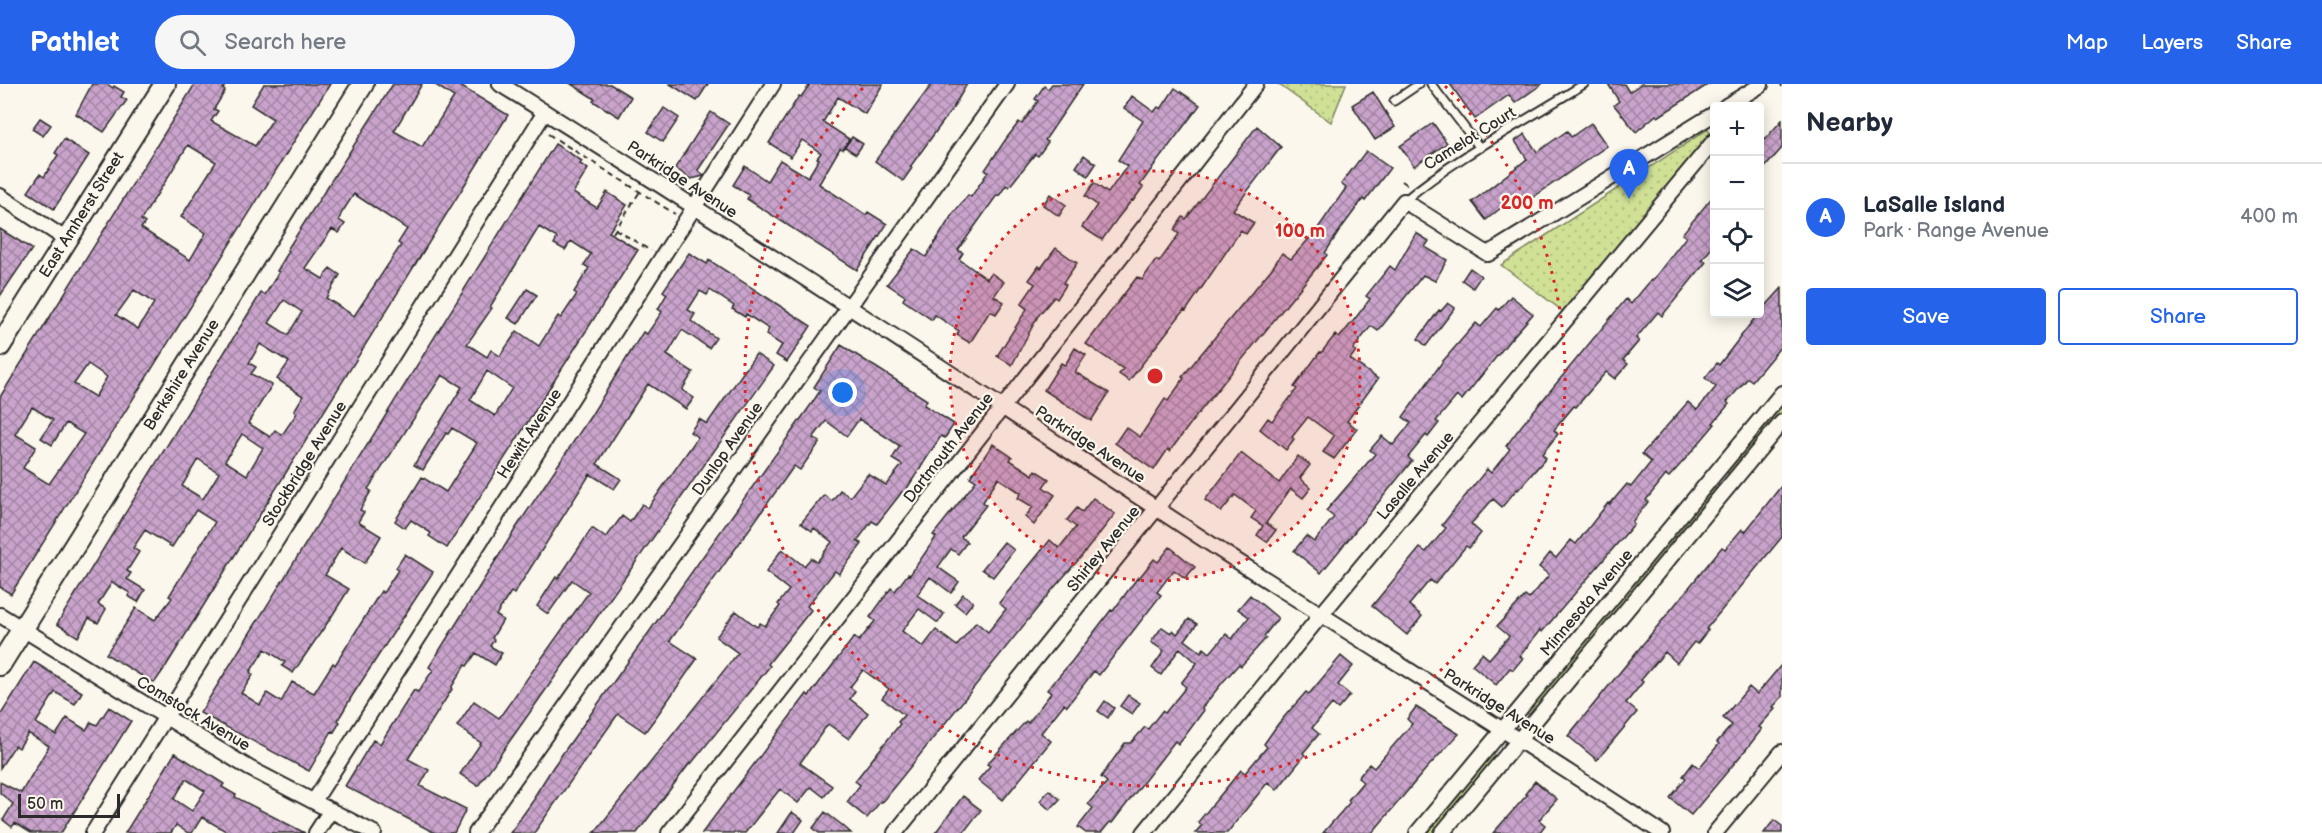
<!DOCTYPE html>
<meta charset="utf-8">
<style>
body{margin:0;font-family:"Balsamiq Sans",sans-serif;background:#f6f6f7;color:#1f2937}
.controls{position:absolute;right:18px;top:18px;display:grid;overflow:hidden;border-radius:6px;box-shadow:0 3px 15px #0003}
.controls button{width:54px;height:54px;display:grid;place-items:center;padding:0;border:0;border-bottom:2px solid #e0e1e3;background:#fff;color:#1f2937;font:30px sans-serif}
.scale{position:absolute;left:18px;bottom:15px;width:102px;box-sizing:border-box;padding-left:6px;border:3px solid #2b2b2b;border-top:0;font-size:16px;line-height:21px;white-space:nowrap;color:#2b2b2b;-webkit-text-stroke:4px #fbf7ec;paint-order:stroke}
.you{position:absolute;left:843px;top:309px;width:21px;height:21px;margin:-15px;border:4px solid #fff;border-radius:50%;background:#1a73e8;box-shadow:0 0 0 9px #1a73e833}
.badge{display:grid;place-items:center;width:39px;height:39px;border-radius:50%;background:#2563eb;color:#fff;font-size:20px;font-weight:700}
.pin{position:absolute;translate:-50% -50px;filter:drop-shadow(0 2px 3px #0008)}
.pin::after{content:'';position:absolute;top:32px;width:21px;height:18px;background:inherit;clip-path:polygon(0 0,100% 0,50% 100%)}
.list{margin:0;padding:0;list-style:none}
h2{display:flex;justify-content:space-between;align-items:center;height:78px;margin:0;padding:0 24px;font-size:26px}
h2 small{font-size:20px;font-weight:400;color:#747a83}
.list li{display:grid;grid-template-columns:39px 1fr auto;gap:18px;align-items:center;box-sizing:border-box;height:108px;padding:0 24px;border-top:2px solid #e0e1e3}
.list b{display:block;font-size:22px;white-space:nowrap}
.list p{margin:0;font-size:20px;white-space:nowrap;color:#747a83}
.list em{font-size:20px;font-style:normal;color:#747a83}
.actions{display:flex;gap:12px;padding:18px 24px}
.actions a{flex:1;padding:14px 0;border:2px solid #2563eb;border-radius:6px;text-align:center;font-size:21px;color:#2563eb}
.actions .main{background:#2563eb;color:#fff}
.icon{flex:none;width:33px;height:33px;fill:none;stroke:currentColor;stroke-width:2;stroke-linecap:round;stroke-linejoin:round}
.map{position:relative;flex:none;width:1782px;height:749px;overflow:hidden}
header{display:flex;align-items:center;gap:36px;box-sizing:border-box;height:84px;padding:0 30px;background:#2563eb;color:#fff}
header strong{font-size:28px}
nav{display:flex;gap:33px;margin-inline-start:auto;font-size:21px}
.search{width:420px;height:54px;background:#f6f6f7;display:flex;align-items:center;gap:15px;box-sizing:border-box;padding:0 21px;border-radius:33px;color:#747a83;font-size:22px}
main{display:flex}
aside{flex:1;background:#fff}
.map>svg:first-child{display:block}
</style>
<header>
<strong>Pathlet</strong>
<div class="search"><svg class="icon" aria-label="search" viewBox="0 0 24 24"><circle cx="10" cy="10" r="6"/><path d="M15 15l6 6"/></svg>Search here</div>
<nav><a>Map</a><a>Layers</a><a>Share</a></nav>
</header>
<main>
<div class="map">
<svg width="1782" height="749" viewBox="0 0 1782 749">
<defs>
<pattern id="park-dots" width="8" height="8" patternUnits="userSpaceOnUse" patternTransform="scale(1.5)"><rect width="8" height="8" fill="#d0e195"/><path d="M2 2h.1M6 6h.1" fill="none" stroke="#b3c181" stroke-width="1.8" stroke-linecap="round"/></pattern>
<pattern id="building-cross-hatch" width="8" height="8" patternUnits="userSpaceOnUse" patternTransform="scale(1.5)"><rect width="8" height="8" fill="#c9a3cb"/><path d="M0 0l8 8M0 8l8-8" fill="none" stroke="#a385a5"/></pattern>
</defs>
<rect width="100%" height="100%" fill="#fbf7ec"/>
<filter id="ink" filterUnits="userSpaceOnUse"><feTurbulence type="fractalNoise" baseFrequency=".0167" numOctaves="2"/><feDisplacementMap in="SourceGraphic" scale="12" xChannelSelector="R" yChannelSelector="G"/><feConvolveMatrix kernelMatrix="1 2 1 2 8 2 1 2 1" color-interpolation-filters="sRGB"/></filter>
<g filter="url(#ink)">
<path fill="#d0e195" stroke="#7e8660" stroke-width="1.5" d="M1782,318V328L1731,389H1727L1726,387Z
M1713,403H1715L1716,408L1530,630H1526V629Z
M1490,670H1494L1495,674L1432,749H1425Z"/>
<path fill="url(#park-dots)" stroke="#7e8660" stroke-width="1.5" d="M1278,0H1346L1331,38Z
M1708,45L1710,49L1564,228L1501,181Z"/>
<path fill="url(#building-cross-hatch)" stroke="#2b2b2b" stroke-width="1.5" fill-rule="evenodd" d="M92,0H107L113,4L114,2L124,8L121,13L127,16L104,48L76,30Z
M195,0H226L223,5L225,7L214,25L218,27L211,37L255,62L273,35L251,21L264,0H330L11,510L0,503V313ZM188,61L216,78L181,133L206,149L190,176L141,144L145,139L141,136ZM134,206L154,219L138,245L116,231ZM88,280L107,293L95,313L74,300ZM32,323L53,336L41,354L52,361L66,339L84,350L49,400L23,384L36,363L15,350Z
M393,0H422L394,47L422,63L454,13L434,0H457L508,31L166,582L155,598L150,597L106,570L136,524L155,536L172,514L169,512L215,438L196,426L172,463L145,446L133,464L139,468L127,487L131,489L127,495L145,506L138,518L128,512L130,509L112,498L98,520L106,525L98,539L89,534L78,553L57,540L261,209L265,211L279,188L277,187L289,167L287,166ZM354,110L407,145L398,159L401,161L354,232L326,214L340,191L330,184L323,195L305,184L332,145L339,149L345,140L339,136L341,130ZM284,216L302,228L288,251L269,239ZM260,260L289,278L277,295L303,312L294,327L297,329L282,351L275,346L270,353L248,339L272,301L251,290L256,283L249,279ZM242,350L263,364L247,391L225,377ZM198,375L219,389L203,415L182,402Z
M571,0H610L631,13L619,33L593,17L595,15Z
M670,0H708L697,17Z
M810,0H883L865,30L838,13L823,38L849,55L843,65L840,64L819,100L866,131L868,128L887,140L857,186L747,115L749,111L733,101L745,82L767,97L780,76L808,93L819,75L817,74L821,69L802,56L791,73L769,59L799,12L801,13Z
M932,0H967L953,24L910,83L912,84L903,97L875,77Z
M1052,0H1083L1045,56L1048,58L1038,72L1035,70L1009,103L1006,101L999,112L997,111L958,166L963,169L959,175L987,195L991,189L1004,198L994,212L1004,218L996,230L990,227L970,259L957,251L959,247L935,231L932,236L903,216L905,212L887,200L914,165L926,173L952,131L968,111L971,113L988,88L985,86L1006,55L1019,38L1022,40L1038,17L1035,15L1044,2L1048,5Z
M1450,0H1542L1515,19L1509,11L1475,35Z
M1608,0H1624L1629,8L1641,0H1709L1658,33L1656,31L1636,48L1614,21L1619,17Z
M1175,4L1200,21L1159,75L1140,101L1143,103L1133,117L1132,116L1117,135L1102,156L1082,143L1097,121L1085,112L1094,99L1108,109L1127,82L1118,76L1143,37L1124,24L1132,12L1154,28L1158,23L1161,25Z
M1373,8L1395,43L1375,56L1352,21Z
M664,24L679,34L663,58L648,48Z
M711,28L729,40L698,86L704,92L691,95L675,84Z
M40,34L51,41L43,52L32,45Z
M1782,36V64L1760,89V61Z
M1433,39L1447,59L1414,82L1400,62Z
M1591,39L1607,62L1532,114L1529,111L1512,125L1507,119L1486,136L1472,118L1527,75L1515,57L1525,50L1537,68L1567,47L1571,53Z
M1257,42L1281,63L1233,126L1254,139L1246,150L1241,146L1186,227L1184,226L1129,297L1119,290L1123,285L1086,260L1137,193L1142,196L1156,176L1159,178L1179,150L1174,146L1183,133L1186,135Z
M852,53L863,60L856,70L845,63Z
M64,55L89,71L54,125L28,108L40,90L44,93L58,71L55,69Z
M555,60L582,77L580,80L588,85L573,109L597,124L607,108L627,121L609,148L638,166L447,464L429,452L431,449L411,436L405,444L395,437L422,393L446,408L477,359L452,344L448,350L446,349L423,386L414,381L462,303L442,291L368,405L371,407L360,426L364,428L358,438L381,452L365,479L341,464L325,491L349,505L330,535L293,589L282,582L285,578L265,565L250,588L253,591L241,609L260,621L267,609L281,618L292,598L314,609L333,579L335,581L381,507L383,509L398,486L396,484L405,470L433,488L352,612L338,636L340,638L334,648L332,647L309,687L200,629ZM539,143L557,154L554,160L565,166L571,157L591,170L584,181L589,184L574,208L577,210L561,234L558,232L539,262L517,247L500,272L491,266L487,273L467,260L492,224L490,223ZM487,287L512,304L495,332L470,316Z
M1366,67L1390,84L1365,117L1363,115L1340,146L1325,169L1327,171L1197,331L1170,367L1168,365L1154,386L1115,359L1126,343L1140,353L1165,315L1168,317L1184,294L1182,293L1273,183L1282,169L1291,175L1316,147L1346,104L1341,100Z
M1084,71L1096,80L1088,92L1076,83Z
M1050,110L1066,121L1059,132L1043,121Z
M1714,111V161L1702,176L1706,178L1662,232L1658,228L1636,254L1639,257L1623,276L1628,280L1615,295L1606,288L1576,323L1574,322L1554,346L1558,350L1542,370L1546,374L1518,406L1517,405L1502,423L1493,415L1471,440L1481,449L1469,464L1466,462L1435,500L1430,496L1409,521L1422,532L1407,551L1372,522L1420,464L1426,468L1446,444L1442,441L1458,421L1487,385L1491,389L1510,365L1506,362L1522,341L1626,215L1631,220L1651,196L1652,197L1686,153L1682,150Z
M0,145L32,165L0,212Z
M1416,149L1429,157L1425,163L1447,176L1435,197L1423,191L1378,247L1371,242L1353,265L1356,267L1350,275L1378,295L1347,337L1357,345L1334,375L1323,368L1334,352L1308,333L1292,353L1294,355L1286,366L1260,345L1268,334L1272,337L1297,305L1294,303L1320,268L1321,269L1335,251L1339,254L1354,236L1370,215L1366,212L1390,182L1395,186Z
M1056,164L1077,179L1063,199L1066,201L1057,215L1054,213L1038,232L1012,281L997,272L1027,225L1021,220L1035,200L1029,196L1039,182L1041,184Z
M689,169L707,180L709,176L811,242L787,278L776,271L782,261L766,251L769,245L746,230L745,233L732,225L734,222L710,206L707,211L700,207L688,226L695,230L691,237L716,254L709,264L682,246L667,271L693,288L682,306L694,314L686,325L648,300L597,380L621,395L614,405L590,390L514,510L511,508L496,531L503,536L492,554L494,556L490,562L502,569L495,581L476,569L467,582L465,581L451,604L452,605L408,675L429,686L420,702L466,725L454,749H435L345,702L373,656L380,660L414,606L418,608L433,586L429,583L516,444L590,333L643,248L647,250L662,228L658,225L667,210L663,207Z
M1470,184L1481,192L1473,204L1462,196Z
M1782,204V261L1752,297L1748,294L1727,318L1729,320L1713,339L1715,340L1688,372L1669,393L1666,391L1646,416L1648,418L1632,438L1634,440L1542,548L1540,546L1520,572L1523,574L1513,586L1510,584L1496,601L1472,581L1482,569L1489,575L1509,552L1497,542L1525,512L1529,515L1549,491L1539,483L1550,469L1556,474L1571,456L1576,460L1608,419L1610,420L1627,400L1631,403L1651,378L1642,370L1688,318L1697,326L1716,303L1705,294L1717,279L1719,281L1754,235Z
M527,205L537,211L518,240L508,234Z
M1511,212L1533,230L1509,257L1462,316L1457,312L1436,337L1439,339L1428,353L1426,351L1408,373L1412,377L1321,489L1294,467L1306,452L1314,458L1334,433L1326,427L1375,370L1370,366L1382,352L1393,361L1411,339L1403,333L1443,277L1476,239L1481,243L1497,224L1499,226Z
M1448,219L1455,224L1426,262L1418,255L1439,226L1441,227Z
M841,261L927,316L924,321L954,340L945,354L941,352L904,409L902,408L877,440L872,437L857,457L862,460L839,490L835,487L807,522L811,526L768,580L770,582L691,680L690,679L637,749H594L738,569L716,553L736,527L757,543L760,539L765,542L780,522L778,520L789,506L766,488L782,465L804,482L811,474L817,478L832,458L814,444L812,447L801,439L824,411L832,417L840,406L850,413L868,390L886,401L902,381L892,375L900,362L859,335L847,352L826,337L813,354L820,358L812,369L800,386L794,382L670,557L697,575L656,633L645,648L618,630L534,749H510L535,714L534,713L553,683L810,322L820,307L814,303Z
M1075,264L1086,271L1075,288L1109,309L1091,337L1044,306L1061,279L1065,281Z
M756,270L774,282L478,702L460,690L481,659L457,642L474,617L499,634L589,508L572,496L548,530L537,522L556,493L558,495L592,444L606,454L622,432L630,438L642,420L648,424L698,353L690,348L699,335L707,340Z
M993,360L1012,373L1010,376L1033,391L1035,386L1049,395L1043,403L1055,411L1034,441L1025,433L1033,423L1018,414L1021,409L998,394L983,418L986,421L961,453L967,458L958,470L951,465L938,483L959,498L951,509L930,493L917,511L944,530L938,539L919,525L902,547L923,563L936,546L957,562L976,538L988,548L1006,525L999,519L1050,456L1059,464L1076,443L1067,436L1077,424L1082,428L1093,414L1115,430L1081,473L1052,506L882,718L881,717L867,734L847,718L860,701L855,697L900,640L898,638L904,631L882,614L889,605L863,586L850,603L855,607L850,615L868,629L849,655L828,640L800,679L832,702L824,713L811,703L798,719L780,705L745,749H702L807,610L809,612L854,553L859,557L875,537L870,533L891,504L895,507L908,490L910,491L936,453L933,451L976,397L970,393Z
M1241,369L1279,399L1298,372L1310,381L1300,394L1311,404L1303,414L1291,405L1289,407L1266,439L1276,446L1267,458L1257,451L1263,442L1251,434L1256,427L1235,411L1221,428L1205,416Z
M1782,401V453L1706,545L1708,546L1697,560L1694,558L1677,579L1665,568L1641,596L1643,598L1626,619L1637,628L1597,676L1568,652L1722,463L1725,465L1742,445L1745,448Z
M1004,458L1014,466L993,493L982,485Z
M1170,463L1195,483L1185,494L1174,486L1157,508L1161,511L1099,591L1094,587L1067,622L1064,620L1041,649L1051,657L1003,716L978,696L990,682L987,680L1026,637L1028,639L1051,609L1047,606L1072,577L1111,526L1113,527L1138,493L1139,494L1154,475L1158,478Z
M963,510L973,518L965,528L955,520Z
M1250,511L1278,534L1264,552L1266,554L1241,582L1239,580L1222,599L1202,624L1204,626L1188,648L1178,660L1175,657L1112,739L1110,738L1101,749H1086L1078,743L1093,724L1088,720L1107,698L1101,693L1125,659H1131L1145,643L1148,645L1162,627L1165,629L1186,603L1181,599L1197,579L1180,564L1161,591L1152,584L1164,567L1151,558L1162,543L1171,549L1173,546L1177,550L1189,535L1197,540L1185,556L1201,568L1204,564L1210,569L1226,550L1232,555L1249,533L1238,525Z
M1341,572L1353,582L1338,601L1350,611L1338,625L1332,620L1312,644L1319,650L1303,669L1305,671L1288,692L1277,706L1268,698L1227,749H1195L1202,741L1198,738L1232,697L1241,686L1245,689L1267,663L1264,660L1278,640L1306,608L1309,610Z
M34,578L82,608L75,620L55,608L36,639L56,651L67,634L86,646L91,638L97,641L109,623L131,637L61,749H31L15,739L12,743L3,736L13,720L0,709V698L21,709L49,662L28,649L19,664L15,661L0,684V632Z
M1782,580V613L1773,623L1775,625L1759,643L1762,645L1748,663L1691,731L1670,714L1686,694L1683,692L1693,679L1699,684L1719,660L1717,658L1732,641L1723,634L1749,603L1757,610Z
M1128,611L1140,619L1132,630L1120,622Z
M1105,617L1114,624L1108,634L1098,627Z
M1416,623L1459,650L1426,685L1372,749H1323L1350,718L1348,716L1363,698L1358,694L1369,680L1374,684L1412,640L1407,635Z
M175,669L224,700L222,703L236,711L235,713L305,749H229L202,733L192,749H188L176,741L171,749H125ZM186,695L205,707L192,727L174,715Z
M1535,697L1557,715L1539,736L1545,741L1539,749H1493L1527,711L1525,710Z
M1049,706L1060,715L1050,726L1040,717Z
M963,712L981,726L963,749H935Z
M792,728L803,736L794,749H778Z
M825,728L842,741L851,749H819L813,744Z
M1774,736L1782,742V749H1764Z"/>
<g fill="none" stroke-linecap="round" stroke-linejoin="round">
<defs>
<path id="lane" d="M1431,0L1480,64
M1394,17L1419,0
M1404,117C1459,71 1524,38 1584,0"/>
<path id="street" d="M500,0C744,152 983,311 1223,468C1369,562 1517,653 1662,749
M1726,22L1761,1
M0,112L67,156
M0,531L249,684L374,749
M314,717L773,0
M93,749L545,28
M316,749L331,726
M476,749L1007,0
M669,749L1256,0
M895,749L1404,117L1488,170L1714,30
M1144,749L1321,531L1714,57
M1417,749L1782,309
M1442,749L1782,338
M1715,749L1782,668"/>
<path id="secondary" d="M0,262L165,0
M0,581L363,0"/>
</defs>
<use href="#lane" stroke="#2b2b2b" stroke-width="11"/>
<use href="#street" stroke="#2b2b2b" stroke-width="18"/>
<use href="#secondary" stroke="#2b2b2b" stroke-width="24"/>
<path stroke="#2b2b2b" stroke-width="2" stroke-dasharray="6 4.5" stroke-linecap="butt" d="M1781,0L1782,3
M548,50L675,130
M1402,97L1409,102
M615,145L651,167
M613,149L641,106"/>
<use href="#lane" stroke="#fbf7ec" stroke-width="7"/>
<use href="#street" stroke="#fbf7ec" stroke-width="14"/>
<use href="#secondary" stroke="#fbf7ec" stroke-width="20"/>
</g>
</g>
<circle cx="1155" cy="292" r="205" fill="#d62828" fill-opacity=".12"/>
<g fill="none" stroke="#d62828" stroke-width="3" stroke-dasharray="3 6">
<circle cx="1155" cy="292" r="205"/>
<path d="M1445 2A410 410 0 1 1 865 2"/>
</g>
<g text-anchor="middle" dominant-baseline="central" stroke-width="4.5" stroke-linejoin="round" paint-order="stroke">
<g font-size="16" fill="#2b2b2b" stroke="#fbf7ec">
<text transform="translate(1470 55) rotate(-32)">Camelot Court</text>
<text transform="translate(682 96) rotate(33)">Parkridge Avenue</text>
<text transform="translate(82 131) rotate(-58)">East Amherst Street</text>
<text transform="translate(182 291) rotate(-58)">Berkshire Avenue</text>
<text transform="translate(530 350) rotate(-57)">Hewitt Avenue</text>
<text transform="translate(1090 361) rotate(33)">Parkridge Avenue</text>
<text transform="translate(949 364) rotate(-52)">Dartmouth Avenue</text>
<text transform="translate(728 365) rotate(-55)">Dunlop Avenue</text>
<text transform="translate(305 380) rotate(-58)">Stockbridge Avenue</text>
<text transform="translate(1416 392) rotate(-50)">Lasalle Avenue</text>
<text transform="translate(1104 465) rotate(-51)">Shirley Avenue</text>
<text transform="translate(1587 519) rotate(-50)">Minnesota Avenue</text>
<text transform="translate(1499 623) rotate(32)">Parkridge Avenue</text>
<text transform="translate(193 630) rotate(31)">Comstock Avenue</text>
</g>
</g>
<circle cx="1155" cy="292" r="9" fill="#d62828" stroke="#fbf7ec" stroke-width="3"/>
<g font-size="18" text-anchor="middle" font-weight="bold" fill="#d62828" stroke="#fbf7ec" stroke-width="4.5" stroke-linejoin="round" paint-order="stroke">
<text x="1527" y="125">200 m</text>
<text x="1300" y="153">100 m</text>
</g>
</svg>
<div class="controls">
<button>+</button>
<button>−</button>
<button><svg class="icon" aria-label="locate" viewBox="0 0 24 24"><circle cx="12" cy="12" r="6"/><path d="M12 2v4M12 18v4M2 12h4M18 12h4"/></svg></button>
<button><svg class="icon" aria-label="layers" viewBox="0 0 24 24"><path d="M12 4l9 5-9 5-9-5zM3 14l9 5 9-5"/></svg></button>
</div>
<div class="scale">50 m</div>
<div class="you"></div>
<div class="pin badge" style="left:1629px;top:115px">A</div>
</div>
<aside>
<h2>Nearby<small></small></h2>
<ul class="list">
<li><span class="badge">A</span><div><b>LaSalle Island</b><p>Park · Range Avenue</p></div><em>400 m</em></li>
</ul>
<div class="actions"><a class="main">Save</a><a>Share</a></div>
</aside>
</main>
